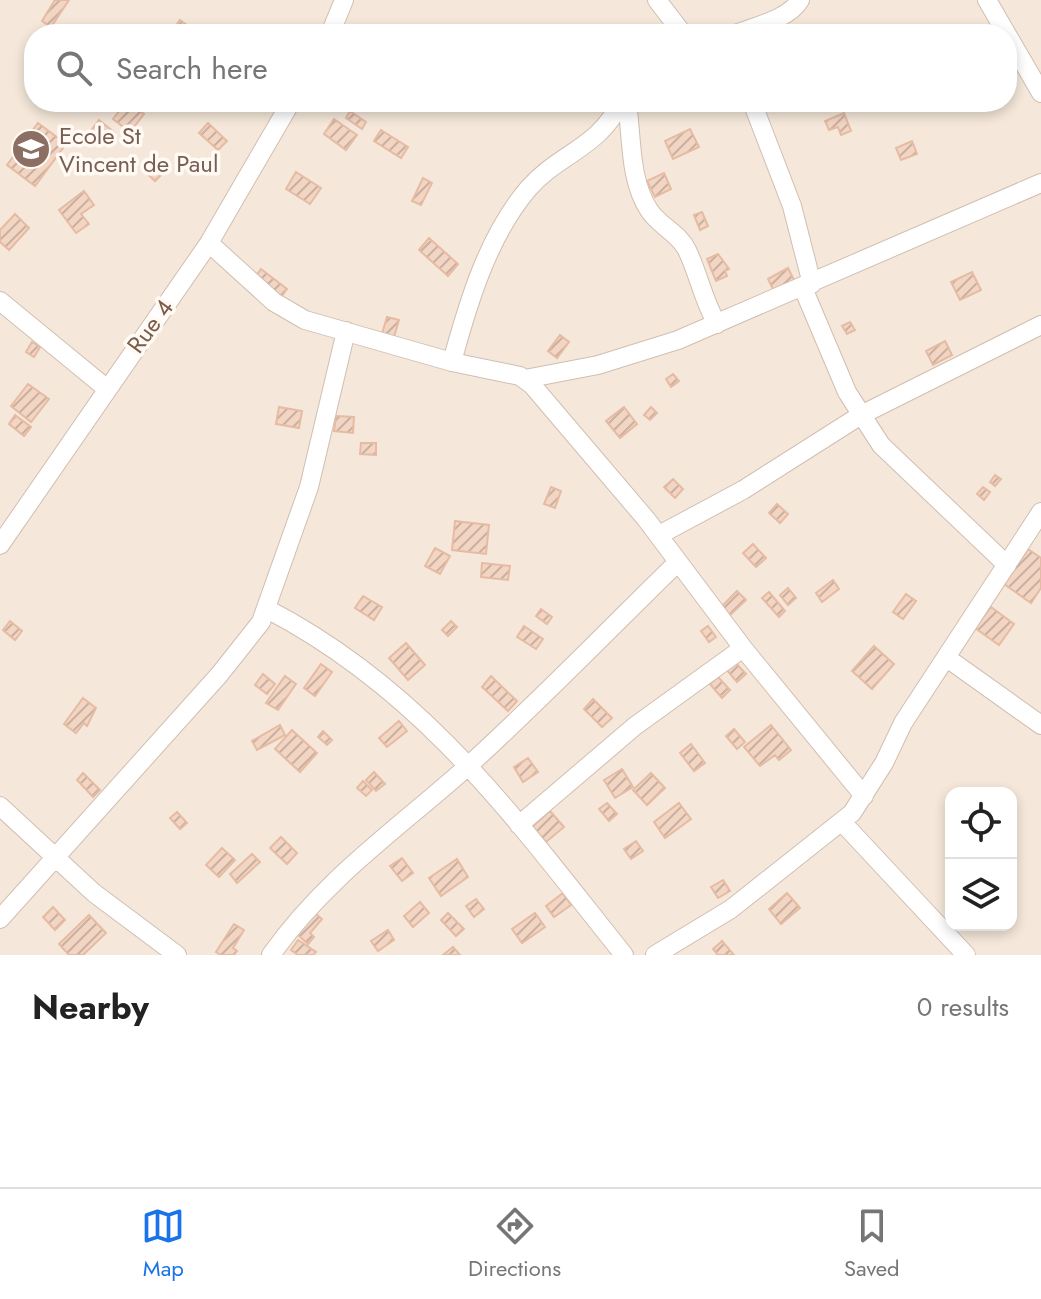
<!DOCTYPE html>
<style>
body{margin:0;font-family:Jost,sans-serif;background:#f6f6f6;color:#222}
.controls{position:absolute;right:24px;bottom:24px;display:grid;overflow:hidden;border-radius:16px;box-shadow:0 4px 12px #0003}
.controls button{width:72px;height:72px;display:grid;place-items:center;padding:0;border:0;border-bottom:2px solid #e0e0e0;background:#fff;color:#222;font:40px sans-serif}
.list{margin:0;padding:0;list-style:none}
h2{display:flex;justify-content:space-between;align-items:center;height:104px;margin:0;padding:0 32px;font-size:34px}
h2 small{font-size:26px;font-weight:400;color:#767676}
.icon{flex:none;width:44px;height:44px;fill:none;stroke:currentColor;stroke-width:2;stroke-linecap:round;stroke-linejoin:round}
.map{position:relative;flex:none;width:1041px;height:955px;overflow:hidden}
.search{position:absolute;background:#fff;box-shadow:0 4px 12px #0003;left:24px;right:24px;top:24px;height:88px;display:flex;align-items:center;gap:20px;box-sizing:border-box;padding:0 28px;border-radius:32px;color:#767676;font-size:30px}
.sheet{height:232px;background:#fff}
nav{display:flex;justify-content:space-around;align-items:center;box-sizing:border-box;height:112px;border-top:2px solid #e0e0e0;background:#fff;font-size:22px;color:#767676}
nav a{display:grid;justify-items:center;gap:4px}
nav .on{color:#1a73e8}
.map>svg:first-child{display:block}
</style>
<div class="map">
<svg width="1041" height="955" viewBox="0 0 1041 955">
<defs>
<pattern id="building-hatch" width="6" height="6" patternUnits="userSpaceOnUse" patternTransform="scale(2)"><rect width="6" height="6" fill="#f3d5c3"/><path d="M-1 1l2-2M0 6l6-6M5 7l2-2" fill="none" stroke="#cab0a1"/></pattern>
</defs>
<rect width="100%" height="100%" fill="#fdf6ec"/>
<path fill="#f5e8da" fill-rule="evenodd" d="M0,0H1041V955H0ZM34,34H1007V102H34ZM951,793H1011V925H951Z"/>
<path fill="url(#building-hatch)" stroke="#e6bba3" stroke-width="2" d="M55,0H69L51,27L42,21Z
M180,20L198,33L197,34L172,31Z
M126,102L144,114L130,132L113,119Z
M837,102H847L848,107L840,110Z
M350,111L366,122L362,129L346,118Z
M844,113L851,131L841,135L838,127L829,130L825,121Z
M334,119L357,135L346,150L324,134Z
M99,120L115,133L105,146L89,133Z
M38,123L66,144L35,186L7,165Z
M208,123L227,141L218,150L199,133Z
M690,129L699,147L673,159L665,141Z
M381,130L408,147L401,158L374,141Z
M912,141L917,154L901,160L896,148Z
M150,161L163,173L155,181L142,169Z
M296,172L321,188L310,204L286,189Z
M664,173L671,189L655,197L647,181Z
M423,178L432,183L421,205L412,201Z
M84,191L94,205L81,214L89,224L76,233L59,210Z
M702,212L708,226L700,230L694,215Z
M15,214L29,228L9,250L0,242V230Z
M429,238L458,264L448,276L419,250Z
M718,254L729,269L725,271L727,276L716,281L707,259Z
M788,268L796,284L776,295L768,279Z
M261,269L287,289L279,300L253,280Z
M972,272L981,290L960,300L951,282Z
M387,317L399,320L392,344L380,340Z
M850,322L855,330L847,334L842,326Z
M560,335L569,342L557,358L548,351Z
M945,341L952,355L933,365L926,351Z
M32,342L40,347L34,357L26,352Z
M673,374L679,381L671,387L666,379Z
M28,384L49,399L31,422L11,406Z
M279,407L302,411L299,428L276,424Z
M624,407L637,424L620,438L606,421Z
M651,407L657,413L650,420L644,415Z
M15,415L31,427L24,436L9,424Z
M336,416L354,417L353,433L334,431Z
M361,443H376V455L360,454Z
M995,475L1001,479L995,486L990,482Z
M673,479L683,489L675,498L664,487Z
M551,487L561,491L555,508L544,504Z
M983,487L990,492L984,500L977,494Z
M777,504L788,514L780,523L769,513Z
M455,521L489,525L486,554L452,550Z
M753,544L766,558L756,567L743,553Z
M435,548L450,556L440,574L425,566Z
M1028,549L1041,558V588L1031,603L1004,584Z
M482,563L510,566L508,580L481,577Z
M833,580L839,589L822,602L816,593Z
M788,588L796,598L788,605L780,595Z
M737,591L746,600L728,617L720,608Z
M769,592L785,611L779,617L762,598Z
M906,594L916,601L903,619L893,612Z
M363,596L382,607L374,620L355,608Z
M991,607L1014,624L999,645L975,628Z
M541,609L552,617L547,624L536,616Z
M10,621L22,631L15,640L3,630Z
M451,621L457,627L448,636L442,630Z
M524,626L543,639L536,649L517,637Z
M708,626L716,637L709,642L701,631Z
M406,643L425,665L408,680L389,658Z
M874,646L894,664L872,689L852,671Z
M734,661L746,674L737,682L725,668Z
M321,664L332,672L315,696L304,688Z
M263,674L275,684L267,694L255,685Z
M285,676L296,684L278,710L266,703Z
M491,676L517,701L508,711L482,687Z
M718,677L730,690L722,698L710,684Z
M83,698L96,708L87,726L84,723L76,733L64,724Z
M593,699L612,718L602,727L584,709Z
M399,721L407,731L387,747L379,738Z
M280,725L285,735L257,750L252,741Z
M771,725L791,750L779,760L775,755L760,766L744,747Z
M734,729L745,742L737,749L726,736Z
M292,730L317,753L300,772L275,749Z
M323,731L332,740L327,745L318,737Z
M691,744L705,763L694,771L680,753Z
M528,758L538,772L523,782L514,767Z
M622,769L633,787L615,798L604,780Z
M374,772L385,784L376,791L366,780Z
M83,773L100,790L93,797L77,780Z
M651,773L665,788L647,805L633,790Z
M363,781L372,790L366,796L357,788Z
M607,803L617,814L609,821L599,809Z
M679,803L691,819L665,838L654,822Z
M550,811L564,827L546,842L532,827Z
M177,812L187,823L180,829L170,818Z
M281,837L297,853L287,864L270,848Z
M636,841L643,851L631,859L624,849Z
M222,848L235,860L219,877L206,865Z
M252,854L260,862L237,883L230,874Z
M402,858L413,873L402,881L390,866Z
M457,859L468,877L441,896L429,878Z
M723,880L730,891L718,898L711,887Z
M563,893L571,905L554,917L546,906Z
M787,893L800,908L781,924L769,909Z
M476,899L484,909L474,917L466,906Z
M420,902L429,913L413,927L404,916Z
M53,907L65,920L55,930L43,917Z
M315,913L322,919L310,933L314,937L308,944L297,934Z
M448,913L464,929L456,936L441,920Z
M535,913L545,927L522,943L512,929Z
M89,915L106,933L83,955H69L59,944Z
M234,924L244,930L233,948L237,951L234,955H221L216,952Z
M388,930L394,940L378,951L371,941Z
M298,940L316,952L313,955H298L291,950Z
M722,941L734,955H718L713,949Z
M453,947L460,955H443Z"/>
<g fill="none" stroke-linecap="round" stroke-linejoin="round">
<defs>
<path id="minor" d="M657,0L683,34
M987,0L1041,93
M330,34L344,0
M736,34C756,26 789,19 800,0
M627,102C632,136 629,180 649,210C659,226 679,233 687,250C699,275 703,300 717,324
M752,102L792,206L812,284
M209,243L274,302L305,320L452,362L520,376L532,385L646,519L743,648L864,796
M803,288L847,392L881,445L1007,565
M0,301L106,388
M452,362C468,303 488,236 528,189C559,153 598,149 621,102
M525,379L598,365L678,340L1041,183
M659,535L743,490L861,415L1041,325
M0,545L209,243L291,102
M267,609C425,691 516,820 624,955
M947,658L1041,725
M0,806L94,893L177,955
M842,822L966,955
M519,825L635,726L743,648
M0,919L219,675L261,622L309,487L346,331
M271,955C324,879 400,827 468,766C540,701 608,630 678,562
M655,955L731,909L852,813L884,763L903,723L1041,512"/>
</defs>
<use href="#minor" stroke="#d1beb0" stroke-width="20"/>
<use href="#minor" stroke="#fff" stroke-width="18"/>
</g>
<defs>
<symbol id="school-disc" viewBox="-11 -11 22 22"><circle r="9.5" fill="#8d6e63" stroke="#fffaf3"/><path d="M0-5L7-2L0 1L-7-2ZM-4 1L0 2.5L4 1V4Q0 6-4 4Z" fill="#fff"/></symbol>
</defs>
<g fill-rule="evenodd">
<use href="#school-disc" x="9" y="127" width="44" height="44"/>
</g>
<g text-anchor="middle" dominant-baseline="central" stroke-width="7" stroke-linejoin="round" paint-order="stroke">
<g font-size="24" fill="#785e54" stroke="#fffaf3" text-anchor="start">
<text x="59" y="135">Ecole St<tspan x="59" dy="28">Vincent de Paul</tspan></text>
</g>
<g font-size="24" fill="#7a5c4d" stroke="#fffaf3">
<text transform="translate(150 326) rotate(-54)">Rue 4</text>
</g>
</g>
</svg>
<div class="controls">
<button><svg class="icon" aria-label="locate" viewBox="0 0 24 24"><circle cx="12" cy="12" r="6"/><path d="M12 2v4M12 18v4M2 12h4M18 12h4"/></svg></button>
<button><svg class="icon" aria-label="layers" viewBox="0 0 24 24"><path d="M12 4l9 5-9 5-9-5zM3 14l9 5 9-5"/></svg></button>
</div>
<div class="search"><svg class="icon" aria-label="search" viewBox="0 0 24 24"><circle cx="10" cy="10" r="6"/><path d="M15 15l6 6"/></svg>Search here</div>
</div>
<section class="sheet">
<h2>Nearby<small>0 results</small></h2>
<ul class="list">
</ul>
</section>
<nav>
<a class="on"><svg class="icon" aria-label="map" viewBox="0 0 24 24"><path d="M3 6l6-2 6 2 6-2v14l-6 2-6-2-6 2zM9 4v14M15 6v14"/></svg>Map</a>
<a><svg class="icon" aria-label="directions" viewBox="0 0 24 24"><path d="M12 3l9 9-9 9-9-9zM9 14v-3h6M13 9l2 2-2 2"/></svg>Directions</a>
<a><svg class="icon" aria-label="saved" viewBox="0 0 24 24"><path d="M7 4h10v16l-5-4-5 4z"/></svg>Saved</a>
</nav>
